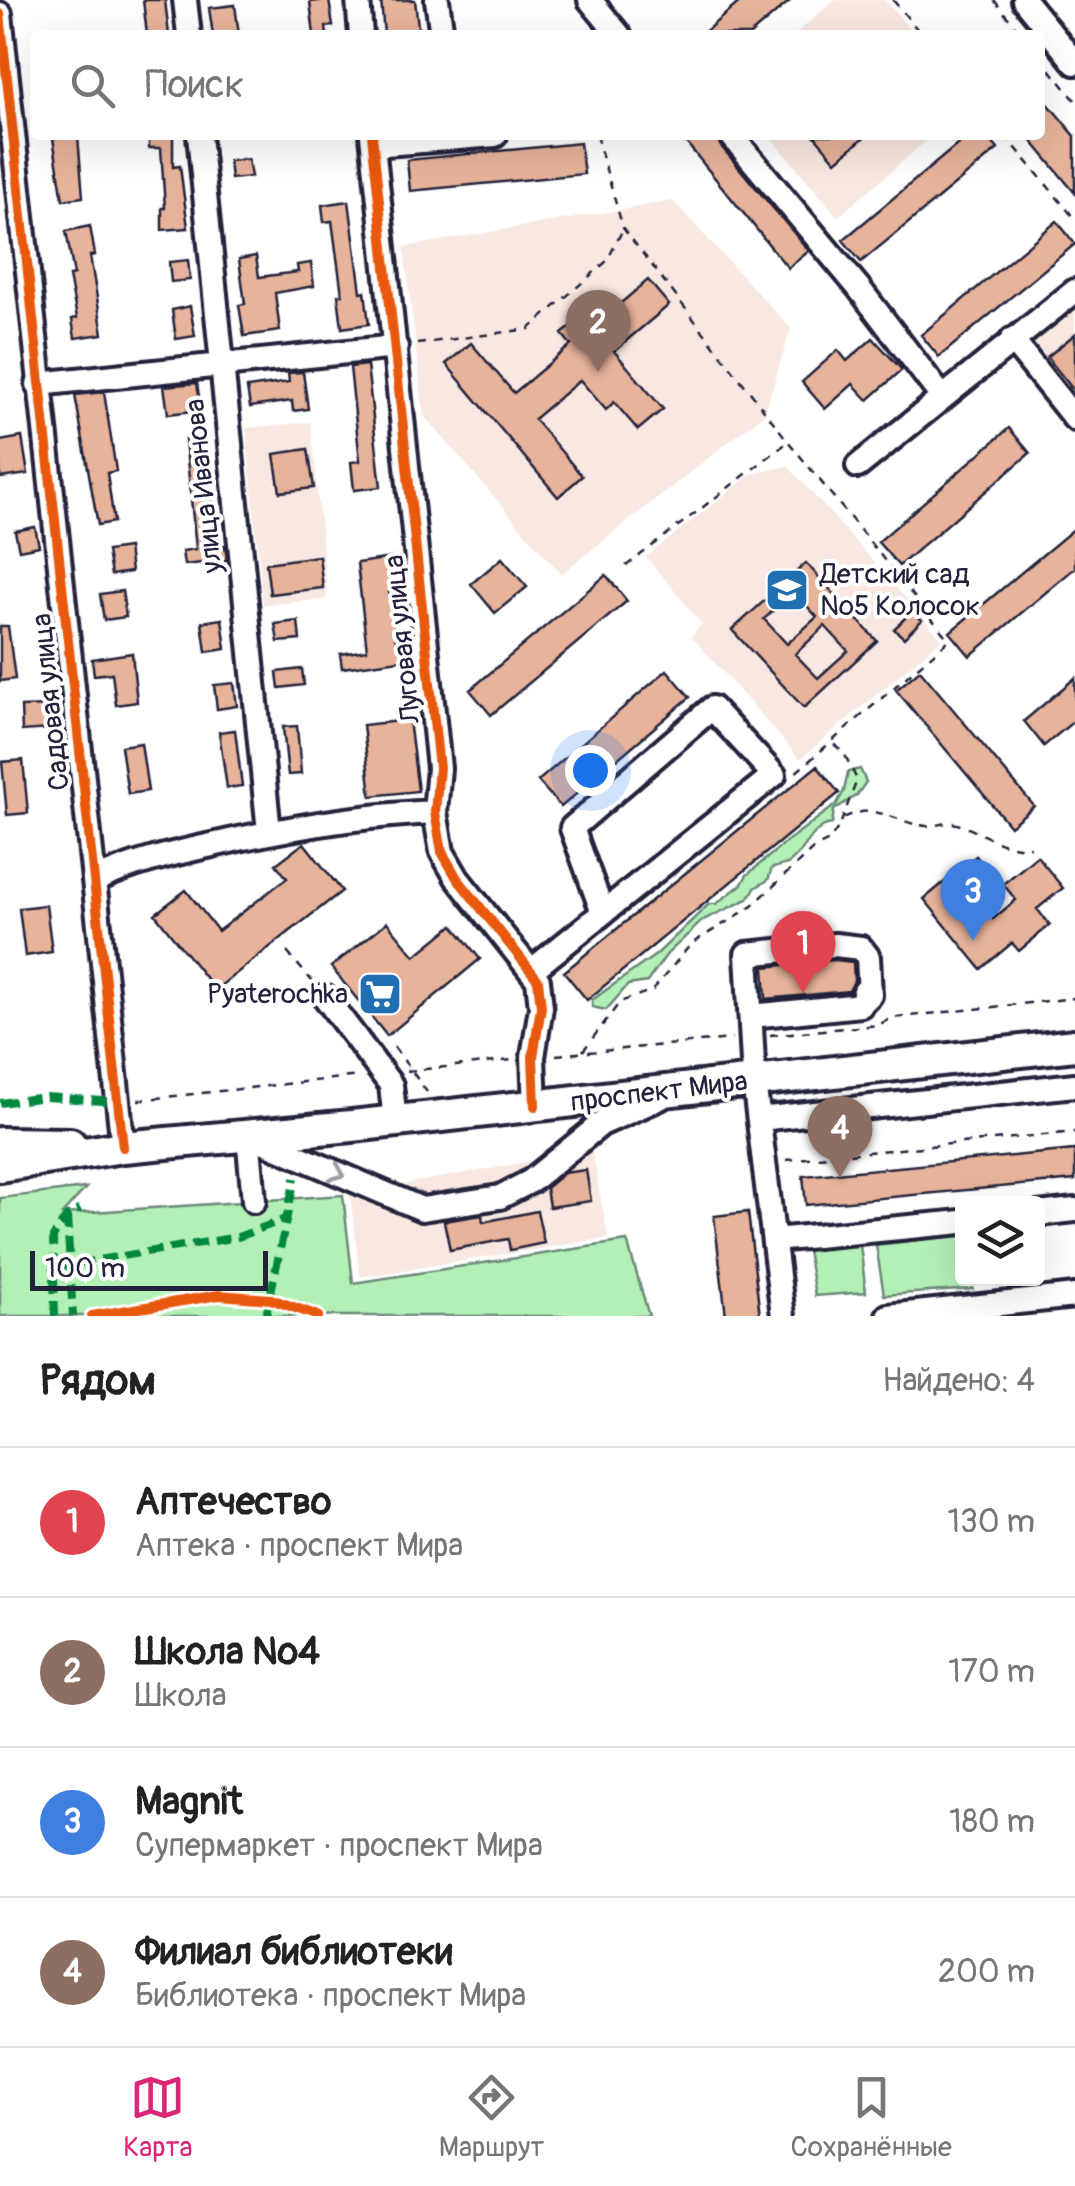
<!DOCTYPE html>
<html lang="ru">
<meta charset="utf-8">
<style>
body{margin:0;font-family:Pangolin,sans-serif;background:#f2f2f2;color:#222}
.controls{position:absolute;right:30px;bottom:30px;display:grid;overflow:hidden;border-radius:10px;box-shadow:0 10px 40px #0002}
.controls button{width:90px;height:90px;display:grid;place-items:center;padding:0;border:0;border-bottom:2px solid #e0e0e0;background:#fff;color:#222;font:50px sans-serif}
.scale{position:absolute;left:30px;bottom:25px;width:238px;box-sizing:border-box;padding-left:10px;border:5px solid #22223b;border-top:0;font-size:28px;line-height:35px;white-space:nowrap;color:#22223b;-webkit-text-stroke:8px #fff;paint-order:stroke}
.you{position:absolute;left:590px;top:770px;width:35px;height:35px;margin:-25px;border:8px solid #fff;border-radius:50%;background:#1a73e8;box-shadow:0 0 0 15px #1a73e833}
.badge{display:grid;place-items:center;width:65px;height:65px;border-radius:50%;background:#db2777;color:#fff;font-size:32px;font-weight:700}
.pin{position:absolute;translate:-50% -82px;filter:drop-shadow(0 2px 5px #0008)}
.pin::after{content:'';position:absolute;top:52px;width:35px;height:30px;background:inherit;clip-path:polygon(0 0,100% 0,50% 100%)}
.list{margin:0;padding:0;list-style:none}
h2{display:flex;justify-content:space-between;align-items:center;height:130px;margin:0;padding:0 40px;font-size:42px}
h2 small{font-size:32px;font-weight:400;color:#767676}
.list li{display:grid;grid-template-columns:65px 1fr auto;gap:30px;align-items:center;box-sizing:border-box;height:150px;padding:0 40px;border-top:2px solid #e0e0e0}
.list b{display:block;font-size:38px;white-space:nowrap}
.list p{margin:0;font-size:32px;white-space:nowrap;color:#767676}
.list em{font-size:32px;font-style:normal;color:#767676}
.icon{flex:none;width:55px;height:55px;fill:none;stroke:currentColor;stroke-width:2;stroke-linecap:round;stroke-linejoin:round}
.map{position:relative;flex:none;width:1075px;height:1316px;overflow:hidden}
.search{position:absolute;background:#fff;box-shadow:0 10px 40px #0002;left:30px;right:30px;top:30px;height:110px;display:flex;align-items:center;gap:25px;box-sizing:border-box;padding:0 35px;border-radius:10px;color:#767676;font-size:38px}
.sheet{height:730px;background:#fff}
nav{display:flex;justify-content:space-around;align-items:center;box-sizing:border-box;height:140px;border-top:2px solid #e0e0e0;background:#fff;font-size:28px;color:#767676}
nav a{display:grid;justify-items:center;gap:5px}
nav .on{color:#db2777}
.map>svg:first-child{display:block}
</style>
<div class="map">
<svg width="1075" height="1316" viewBox="0 0 1075 1316">
<rect width="100%" height="100%" fill="#fff"/>
<filter id="ink" filterUnits="userSpaceOnUse"><feTurbulence type="fractalNoise" baseFrequency=".01" numOctaves="2"/><feDisplacementMap in="SourceGraphic" scale="20" xChannelSelector="R" yChannelSelector="G"/><feConvolveMatrix kernelMatrix="1 2 1 2 8 2 1 2 1" color-interpolation-filters="sRGB"/></filter>
<g filter="url(#ink)">
<path fill="#f8e8e1" d="M835,0H885L915,35H794Z
M769,135H933L838,217Z
M673,201L791,329L764,414L561,574L424,416L404,247Z
M1075,303V404L1025,342Z
M311,422L327,599L263,605L246,428Z
M788,466L942,639L800,759L691,636L702,624L646,557L751,474Z
M592,1150L608,1238L360,1277L350,1194Z"/>
<path fill="#b3f0b6" stroke="#6a8978" stroke-width="2.5" d="M860,769L866,782L857,795L834,810L832,824C811,826 806,852 789,863C788,864 774,868 772,868L768,880L755,888L748,899L703,920L667,954L647,982L628,985L606,1010L592,1007V1000L657,954L709,904H716L742,884L747,875L787,841L836,805L844,791L848,772Z
M86,1188L62,1214L343,1195L353,1283L627,1241L649,1316H0V1198Z
M962,1235V1278L971,1279L973,1289L884,1295L876,1245Z
M859,1237L866,1292L815,1296L806,1244Z"/>
<path fill="#e7b39b" stroke="#22223b" stroke-width="2.5" fill-rule="evenodd" d="M143,0H165L169,35H147Z
M329,0L333,26L326,27L327,35H314L310,2Z
M381,0H415L419,35H384Z
M742,0H791L750,35H701Z
M235,5L239,35H213L209,8Z
M1040,94L1075,136V193L1027,135H1040Z
M149,135H173V167L180,166L188,228L162,230V208H165L161,148H149Z
M680,135H716L720,145L809,251L788,268Z
M814,135H867L836,161Z
M969,135H986L998,149L861,262L843,240Z
M78,136L83,197L63,200L53,138Z
M580,143L584,174L410,191L407,160Z
M248,159L251,177L231,179L229,161Z
M349,201L361,292L365,291L369,324L342,328L338,295L342,294L332,221L324,222L322,205Z
M1057,221L1075,244L939,357L921,335Z
M90,226L95,255L90,256L103,334L75,338L72,319L77,318L69,276L74,275L66,231Z
M256,256L259,277L298,272L297,265L311,263L314,286L275,293L280,331L244,336L239,305L245,304L239,259Z
M188,260L190,280L171,282L169,262Z
M648,280L669,305L614,351L663,409L638,430L614,402L606,410L580,380L534,419L582,476L558,497L446,364L471,343L514,393L571,345L562,334L572,326L581,337Z
M190,306L195,336L176,339L172,310Z
M1075,334V392L1047,357Z
M873,338L902,370L868,400L853,384L825,409L802,382L838,350L847,361Z
M367,365L381,487L354,490L351,462L360,461L350,367Z
M303,372L308,409L293,411L292,401L250,407L247,388L289,382L288,373Z
M197,383L201,410L168,414L164,386Z
M104,392L116,471L107,473L114,522L98,525L75,395Z
M1009,428L1030,453L899,566L878,542Z
M205,436L217,547L225,545L227,560L184,565L182,551L196,549L185,439Z
M22,437L28,474L0,478V441Z
M308,449L314,488L280,492L274,454Z
M35,527L39,546L19,550L15,531Z
M1075,528V568L970,656L950,632Z
M128,548L131,572L111,575L107,551Z
M319,556L323,588L270,594L266,563Z
M392,558L396,591L389,592L397,646L405,645L407,659L342,668L340,654L367,650L357,563Z
M502,558L527,587L495,613L471,584Z
M806,563L877,641L804,708L732,630ZM794,592L817,617L787,644L764,619ZM825,626L848,651L818,678L795,654Z
M606,575L627,601L491,715L470,690Z
M122,591L126,617L104,620L100,594Z
M912,611L922,620L904,638L894,629Z
M222,619L226,649L206,652L202,622Z
M298,621L300,640L278,642L275,624Z
M0,626H8L15,679L0,681Z
M132,653L137,702L116,705L112,673L94,675L92,659Z
M302,669L304,685L279,688L277,672Z
M667,670L690,697L561,807L538,781Z
M920,670L1034,806L1010,826L896,690Z
M1075,678V720L1044,746L1024,721Z
M234,683L237,706L217,709L214,685Z
M48,706L50,729L22,731L21,707Z
M409,720L418,791L371,796L363,725Z
M297,726L301,774L288,775L283,727Z
M235,730L242,786L227,788L219,732Z
M141,743L148,791L128,794L121,746Z
M23,760L28,813L7,815L2,762Z
M817,766L839,793L587,1000L564,972Z
M304,843L342,891L215,990L155,914L186,890L218,931L287,878L276,864Z
M976,856L998,882L977,899L993,919L1016,900L1003,884L1037,856L1063,888L1037,909L1050,925L1019,951L1012,943L981,969L924,899Z
M46,905L52,952L25,956L19,908Z
M387,922L415,956L453,925L480,959L387,1036L331,967Z
M835,960L853,962L854,981L849,991L766,999L764,967Z
M1075,1150V1180L806,1205L803,1176Z
M586,1170L591,1201L549,1207L546,1188L564,1173Z
M537,1211L544,1243L510,1250L508,1239L450,1250L444,1221L482,1215L483,1222Z
M748,1212L760,1316H726L714,1216Z"/>
<g fill="none" stroke-linecap="round" stroke-linejoin="round">
<defs>
<path id="minor" d="M185,0L189,35
M358,0L361,35
M437,0L442,35
M590,0L619,35
M1024,0L1075,63
M0,14L123,1147
M199,135L269,832
M372,135L439,768L435,812L442,852L457,878L538,980L541,1007L533,1057L535,1106
M731,135L858,287L942,397
M373,145L495,135
M1012,340L1075,419
M38,384L396,347
M858,466L1075,291
M94,881C132,863 171,854 212,845C286,828 360,815 435,812
M531,971L774,775L712,708L572,828L603,913
M325,997L391,1085L395,1121
M751,1016L861,1005L865,991
M759,1119L1075,1085
M254,1201L248,1135L422,1209L500,1197L531,1181L601,1124L660,1098
M1038,1214L1075,1210
M774,1240L962,1222
M783,1316L754,1081L747,954L835,945L861,948L868,957L870,995L864,1001
M888,1316L1075,1296"/>
<path id="major" d="M0,1143L70,1144
M0,1166L123,1147L352,1126L1075,1045"/>
</defs>
<use href="#minor" stroke="#22223b" stroke-width="30"/>
<use href="#major" stroke="#22223b" stroke-width="38"/>
<path stroke="#22223b" stroke-width="2.5" stroke-dasharray="8 8" stroke-linecap="butt" d="M893,0L922,35
M994,0L1022,35
M1040,57L1075,100
M596,135L623,228L788,441L949,640L794,774
M1005,135L1075,219
M417,344L529,329L607,261L623,229
M626,566L788,442
M844,818C875,801 895,823 926,826C937,827 946,820 957,824C981,831 1003,850 1030,847
M287,952L312,981
M770,1035L878,1025L892,1018L1075,998
M394,1047L427,1092
M583,1051L620,1002L653,990L691,944L751,907L813,849L829,841L840,825L857,780L844,753L831,742
M556,1055L732,1039
M407,1071L513,1060
M138,1100L359,1076
M786,1160L1075,1132"/>
<use href="#minor" stroke="#fff" stroke-width="22"/>
<use href="#major" stroke="#fff" stroke-width="30"/>
<path stroke="#00873e" stroke-width="8" stroke-dasharray="15 8" stroke-linecap="butt" d="M0,1103L46,1097L118,1102
M67,1216L73,1316
M55,1267L238,1237L288,1218
M55,1316L53,1237L67,1216L80,1209
M266,1316L295,1178"/>
<defs>
<path id="cycleway" d="M0,14L123,1147
M372,135L439,768L435,812L442,852L457,878L538,980L541,1007L533,1057L535,1106
M92,1316L219,1295L271,1299L318,1316"/>
</defs>
<use href="#cycleway" stroke="#fff" stroke-width="16"/>
<use href="#cycleway" stroke="#e8590c" stroke-width="10"/>
</g>
<defs><path id="oneway-chevron" d="M-2-3.5L2.5 0L-2 3.5" fill="none" stroke-width="1.6" stroke-linecap="round" stroke-linejoin="round" transform="scale(2.5)"/></defs>
<use stroke="#9c9ca7" href="#oneway-chevron" transform="translate(338 1173) rotate(23)"/>
</g>
<defs>
<symbol id="school-square" viewBox="-11 -11 22 22"><rect x="-9" y="-9" width="18" height="18" rx="4" fill="#1f6fb2" stroke="#fff"/><path d="M0-5L7-2L0 1L-7-2ZM-4 1L0 2.5L4 1V4Q0 6-4 4Z" fill="#fff"/></symbol>
<symbol id="supermarket-square" viewBox="-11 -11 22 22"><rect x="-9" y="-9" width="18" height="18" rx="4" fill="#1f6fb2" stroke="#fff"/><path d="M-6-5.5h2.5l.6 2H6L4.5 2H-2.5L-4.4-4H-6ZM-1.5 3.2a1.3 1.3 0 1 0 .1 0ZM3 3.2a1.3 1.3 0 1 0 .1 0Z" fill="#fff"/></symbol>
</defs>
<g fill-rule="evenodd">
<use href="#school-square" x="762" y="565" width="50" height="50"/>
<use href="#supermarket-square" x="355" y="969" width="50" height="50"/>
</g>
<g text-anchor="middle" dominant-baseline="central" stroke-width="8" stroke-linejoin="round" paint-order="stroke">
<g font-size="28" fill="#22223b" stroke="#fff">
<text transform="translate(204 486) rotate(-96)">улица Иванова</text>
<text transform="translate(403 639) rotate(-96)">Луговая улица</text>
<text transform="translate(51 702) rotate(-96)">Садовая улица</text>
<text transform="translate(659 1092) rotate(-7)">проспект Мира</text>
</g>
<g font-size="28" fill="#22223b" stroke="#fff" text-anchor="start">
<text x="820" y="574">Детский сад<tspan x="820" dy="32">№5 Колосок</tspan></text>
<text x="348" y="994" text-anchor="end">Pyaterochka</text>
</g>
</g>
</svg>
<div class="controls">
<button><svg class="icon" aria-label="layers" viewBox="0 0 24 24"><path d="M12 4l9 5-9 5-9-5zM3 14l9 5 9-5"/></svg></button>
</div>
<div class="scale">100 m</div>
<div class="you"></div>
<div class="pin badge" style="left:803px;top:993px;background:#e0444e">1</div>
<div class="pin badge" style="left:598px;top:372px;background:#8d6e63">2</div>
<div class="pin badge" style="left:973px;top:941px;background:#3f7fe0">3</div>
<div class="pin badge" style="left:840px;top:1178px;background:#8d6e63">4</div>
<div class="search"><svg class="icon" aria-label="search" viewBox="0 0 24 24"><circle cx="10" cy="10" r="6"/><path d="M15 15l6 6"/></svg>Поиск</div>
</div>
<section class="sheet">
<h2>Рядом<small>Найдено: 4</small></h2>
<ul class="list">
<li><span class="badge" style="background:#e0444e">1</span><div><b>Аптечество</b><p>Аптека · проспект Мира</p></div><em>130 m</em></li>
<li><span class="badge" style="background:#8d6e63">2</span><div><b>Школа №4</b><p>Школа</p></div><em>170 m</em></li>
<li><span class="badge" style="background:#3f7fe0">3</span><div><b>Magnit</b><p>Супермаркет · проспект Мира</p></div><em>180 m</em></li>
<li><span class="badge" style="background:#8d6e63">4</span><div><b>Филиал библиотеки</b><p>Библиотека · проспект Мира</p></div><em>200 m</em></li>
</ul>
</section>
<nav>
<a class="on"><svg class="icon" aria-label="map" viewBox="0 0 24 24"><path d="M3 6l6-2 6 2 6-2v14l-6 2-6-2-6 2zM9 4v14M15 6v14"/></svg>Карта</a>
<a><svg class="icon" aria-label="directions" viewBox="0 0 24 24"><path d="M12 3l9 9-9 9-9-9zM9 14v-3h6M13 9l2 2-2 2"/></svg>Маршрут</a>
<a><svg class="icon" aria-label="saved" viewBox="0 0 24 24"><path d="M7 4h10v16l-5-4-5 4z"/></svg>Сохранённые</a>
</nav>
